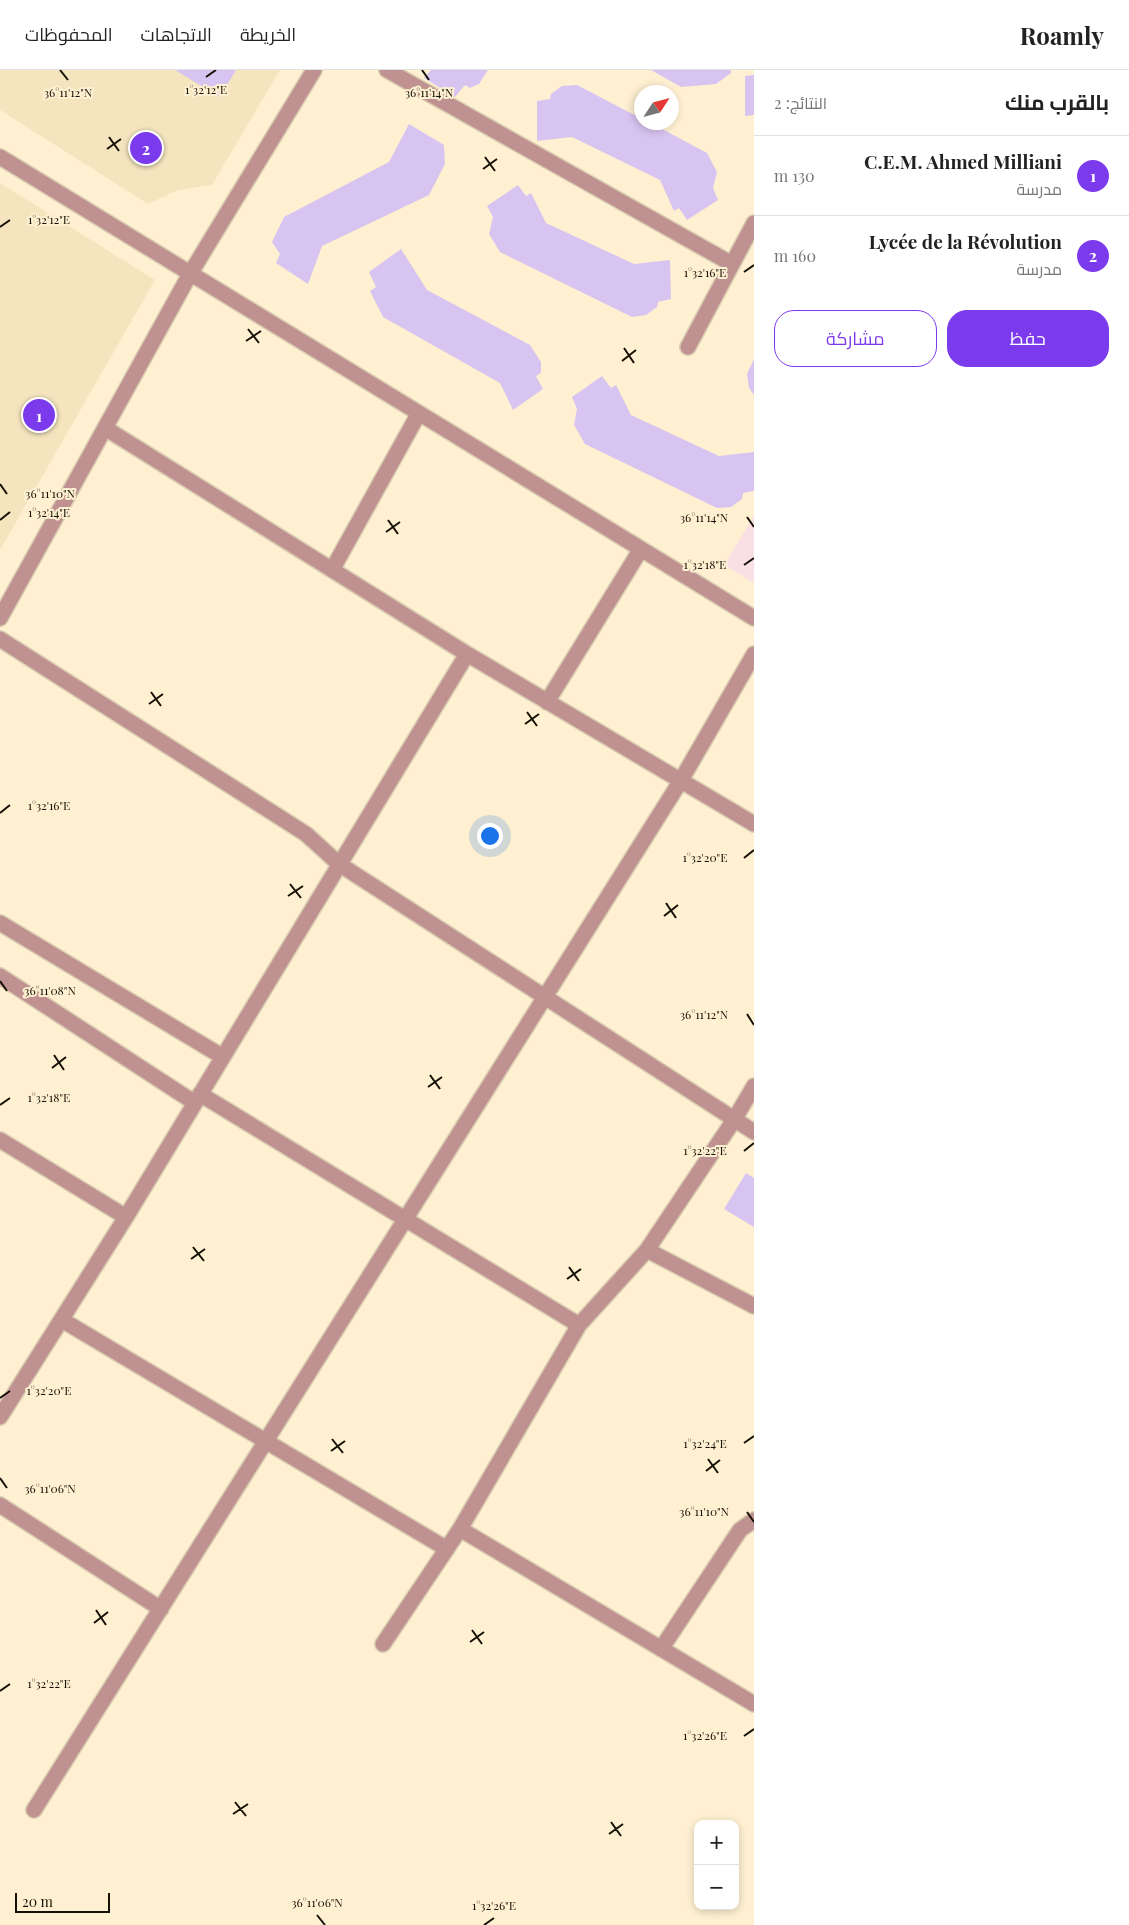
<!DOCTYPE html>
<html lang="ar">
<meta charset="utf-8">
<style>
body{margin:0;font-family:"Playfair Display",Cairo,serif;background:#f2f2f2;color:#222;direction:rtl}
.controls{position:absolute;right:15px;bottom:15px;display:grid;overflow:hidden;border-radius:10px;box-shadow:0 2px 8px #0003}
.controls button{width:45px;height:45px;display:grid;place-items:center;padding:0;border:0;border-bottom:1px solid #e0e0e0;background:#fff;color:#222;font:25px sans-serif}
.compass{position:absolute;left:634px;top:15px;width:45px;height:45px;border-radius:50%;background:#fff;box-shadow:0 2px 8px #0003;rotate:54deg}
.scale{position:absolute;left:15px;bottom:12px;width:95px;box-sizing:border-box;padding-left:5px;border:2px solid #161107;border-top:0;font-size:14px;line-height:18px;white-space:nowrap;color:#161107;-webkit-text-stroke:4px #fef0d1;paint-order:stroke}
.you{position:absolute;left:489px;top:765px;width:18px;height:18px;margin:-12px;border:4px solid #fff;border-radius:50%;background:#1a73e8;box-shadow:0 0 0 8px #1a73e833}
.badge{display:grid;place-items:center;width:32px;height:32px;border-radius:50%;background:#7c3aed;color:#fff;font-size:16px;font-weight:700}
.pin{position:absolute;translate:-50% -50%;border:2px solid #fff;box-shadow:0 1px 5px #0006}
.list{margin:0;padding:0;list-style:none}
h2{display:flex;justify-content:space-between;align-items:center;height:65px;margin:0;padding:0 20px;font-size:21px}
h2 small{font-size:16px;font-weight:400;color:#767676}
.list li{display:grid;grid-template-columns:32px 1fr auto;gap:15px;align-items:center;box-sizing:border-box;height:80px;padding:0 20px;border-top:1px solid #e0e0e0}
.list b{display:block;font-size:19px;white-space:nowrap}
.list p{margin:0;font-size:16px;white-space:nowrap;color:#767676}
.list em{font-size:16px;font-style:normal;color:#767676}
.actions{display:flex;gap:10px;padding:15px 20px}
.actions a{flex:1;padding:11px 0;border:1px solid #7c3aed;border-radius:20px;text-align:center;font-size:18px;color:#7c3aed}
.actions .main{background:#7c3aed;color:#fff}
.map{position:relative;flex:none;width:754px;height:1855px;overflow:hidden;direction:ltr}
header{display:flex;align-items:center;gap:30px;box-sizing:border-box;height:70px;padding:0 25px;background:#fff;border-bottom:1px solid #e0e0e0}
header strong{font-size:24px}
nav{display:flex;gap:28px;margin-inline-start:auto;font-size:18px}
main{display:flex}
aside{flex:1;background:#fff}
.map>svg:first-child{display:block}
</style>
<header>
<strong>Roamly</strong>
<nav><a>الخريطة</a><a>الاتجاهات</a><a>المحفوظات</a></nav>
</header>
<main>
<aside>
<h2>بالقرب منك<small>النتائج: 2</small></h2>
<ul class="list">
<li><span class="badge">1</span><div><b>C.E.M. Ahmed Milliani</b><p>مدرسة</p></div><em>130 m</em></li>
<li><span class="badge">2</span><div><b>Lycée de la Révolution</b><p>مدرسة</p></div><em>160 m</em></li>
</ul>
<div class="actions"><a class="main">حفظ</a><a>مشاركة</a></div>
</aside>
<div class="map">
<svg width="754" height="1855" viewBox="0 0 754 1855">
<rect width="100%" height="100%" fill="#fef0d1"/>
<path fill="#f5e5be" d="M0,0H280L212,115L178,120L148,134L0,40Z
M0,113L155,210L0,480Z"/>
<path fill="#fae0e5" d="M754,446V513L724,495Z"/>
<path fill="#d8c4f1" d="M175,0H236L220,27Z
M431,0H488L479,14L470,18L465,15L455,27L424,8Z
M651,0H731V3L716,14L681,17Z
M754,5V45L745,46V6Z
M577,15L642,49V52H649L707,83L717,102L713,118L718,130L687,150L679,138L674,141L660,110L572,67L537,71V31L550,29L551,24L562,16Z
M409,54L444,75L445,94L429,125L322,176L308,214L276,193L280,184L272,172L284,147L389,92Z
M518,115L526,126L531,123L546,153L634,194L670,190L671,229L658,232L657,237L646,245L632,247L500,182L489,164L493,147L487,136Z
M401,179L427,220L530,275L541,292V303L536,306L543,319L513,340L500,313L383,247L370,221L376,217L369,202Z
M754,289V325L749,318L747,304Z
M602,306L611,318L616,315L631,345L719,386L754,382V421L743,423L742,429L731,437L717,438L585,374L574,355L577,339L572,327Z
M746,1103L754,1108V1157L724,1139Z"/>
<g fill="none" stroke-linecap="round" stroke-linejoin="round">
<defs>
<path id="lane" d="M387,0L732,194
M688,277L754,153"/>
<path id="street" d="M0,87L754,548
M105,358L467,584L754,754
M332,500L419,343
M0,548L190,204L314,0
M0,569L306,764L339,794L754,1062
M547,632L641,479
M0,853L223,987
M0,906L195,1033
M200,1024L579,1255
M0,1070L126,1147
M647,1180L754,1236
M62,1250L447,1479
M0,1347L126,1147L467,584
M0,1435L161,1539
M460,1459L754,1634
M383,1574L460,1459L579,1255L647,1180L734,1050L754,1016
M661,1579L740,1460L754,1450
M34,1740L680,712L754,584"/>
</defs>
<use href="#lane" stroke="#d9ccb1" stroke-width="18"/>
<use href="#street" stroke="#d9ccb1" stroke-width="18"/>
<use href="#lane" stroke="#bf9190" stroke-width="15"/>
<use href="#street" stroke="#bf9190" stroke-width="15"/>
</g>
<path fill="none" stroke="#161107" stroke-width="2" d="M60,0L68,10M422,0L429,10M206,7L216,0M109,67L119,81M107,79L121,69M485,87L495,101M483,99L497,89M0,157L10,150M744,202L754,195M248,259L259,273M246,271L261,261M624,278L634,293M622,291L636,280M0,414L7,424M747,447L754,457M0,450L10,442M388,450L398,464M386,462L400,452M744,495L754,488M151,622L161,636M149,634L163,624M527,642L537,656M525,654L539,644M0,743L10,735M744,788L754,780M290,814L301,828M288,826L303,816M666,833L676,848M664,846L678,835M0,911L7,921M747,944L754,955M54,985L64,1000M52,998L66,987M430,1005L440,1019M428,1017L442,1007M0,1035L10,1028M744,1081L754,1073M193,1177L204,1191M191,1189L205,1179M569,1197L579,1211M567,1209L581,1199M0,1328L10,1321M332,1369L343,1383M744,1373L754,1366M331,1381L345,1371M708,1389L718,1403M706,1401L720,1390M0,1408L7,1418M747,1442L754,1452M96,1540L106,1555M94,1553L108,1542M472,1560L482,1574M470,1572L484,1562M0,1621L10,1614M744,1666L754,1659M235,1732L246,1746M233,1744L248,1734M611,1752L621,1766M609,1764L623,1754M317,1845L325,1855M484,1855L494,1848"/>
<g font-size="12" text-anchor="middle" fill="#161107" stroke="#fef0d1" stroke-width="4" stroke-linejoin="round" paint-order="stroke">
<text x="206" y="24">1°32'12"E</text>
<text x="68" y="27">36°11'12"N</text>
<text x="429" y="27">36°11'14"N</text>
<text x="49" y="154">1°32'12"E</text>
<text x="705" y="207">1°32'16"E</text>
<text x="50" y="428">36°11'10"N</text>
<text x="49" y="447">1°32'14"E</text>
<text x="704" y="452">36°11'14"N</text>
<text x="705" y="499">1°32'18"E</text>
<text x="49" y="740">1°32'16"E</text>
<text x="705" y="792">1°32'20"E</text>
<text x="50" y="925">36°11'08"N</text>
<text x="704" y="949">36°11'12"N</text>
<text x="49" y="1032">1°32'18"E</text>
<text x="705" y="1085">1°32'22"E</text>
<text x="49" y="1325">1°32'20"E</text>
<text x="705" y="1378">1°32'24"E</text>
<text x="50" y="1423">36°11'06"N</text>
<text x="704" y="1446">36°11'10"N</text>
<text x="49" y="1618">1°32'22"E</text>
<text x="705" y="1670">1°32'26"E</text>
<text x="317" y="1837">36°11'06"N</text>
<text x="494" y="1840">1°32'26"E</text>
</g>
</svg>
<div class="controls">
<button>+</button>
<button>−</button>
</div>
<svg class="compass" viewBox="-18 -18 36 36"><path d="M0-13l5 13h-10z" fill="#e53935"/><path d="M0 13l5-13h-10z" fill="#767676"/></svg>
<div class="scale">20 m</div>
<div class="you"></div>
<div class="pin badge" style="left:39px;top:345px">1</div>
<div class="pin badge" style="left:146px;top:78px">2</div>
</div>
</main>
